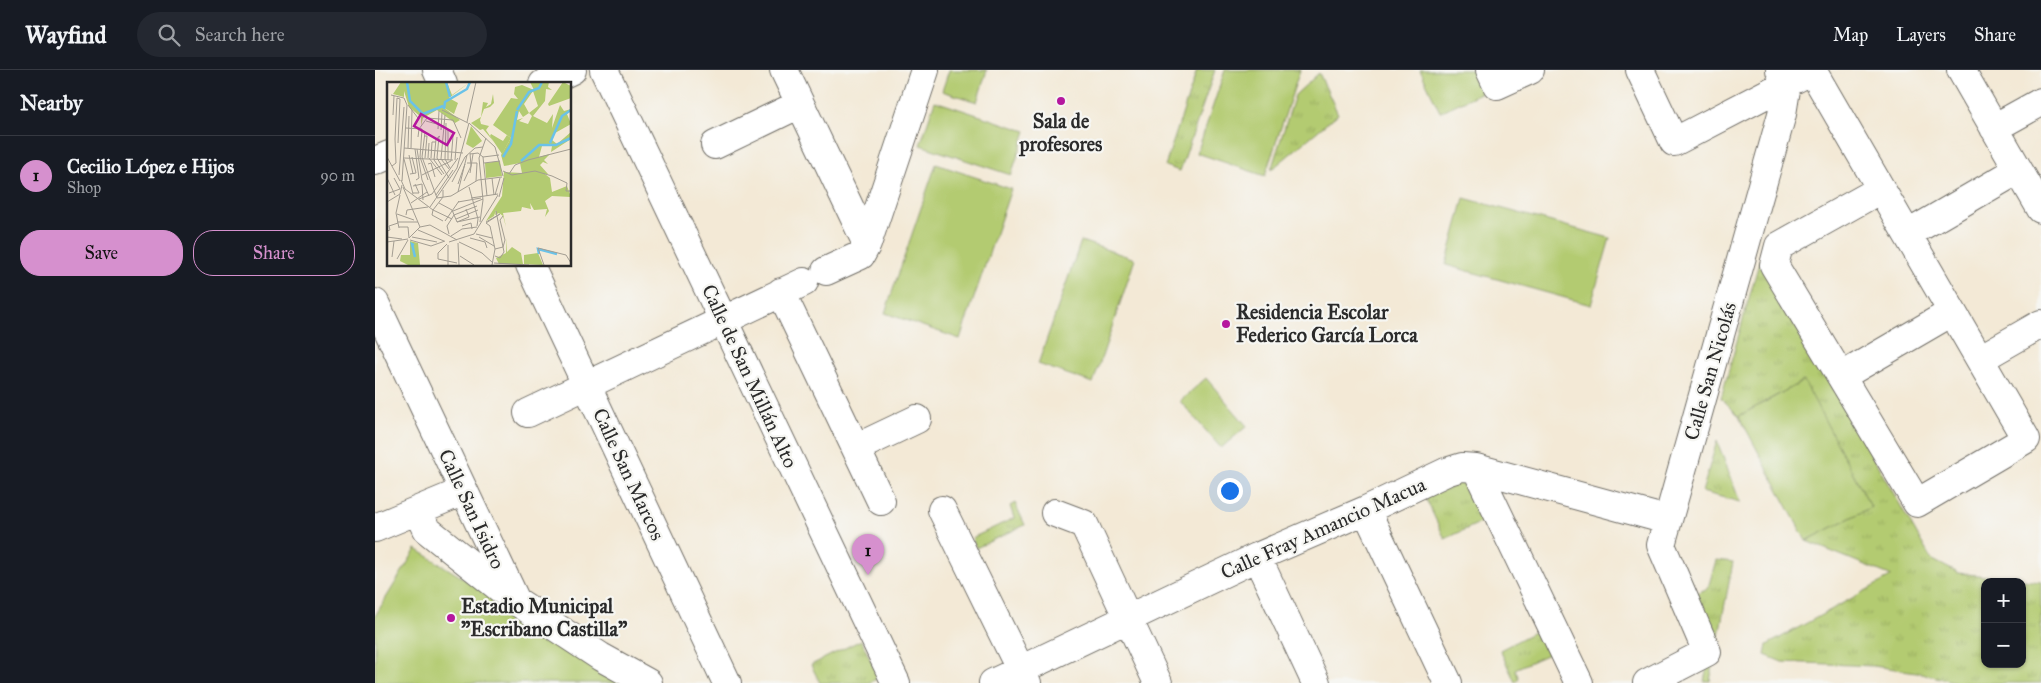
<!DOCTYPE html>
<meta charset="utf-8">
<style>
body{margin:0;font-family:"IM FELL Great Primer",serif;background:#242831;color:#f1f3f6}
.controls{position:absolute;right:15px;bottom:15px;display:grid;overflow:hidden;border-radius:10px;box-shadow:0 1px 4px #0004}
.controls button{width:45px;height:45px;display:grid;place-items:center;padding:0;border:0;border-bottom:1px solid #363941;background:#171b24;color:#f1f3f6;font:25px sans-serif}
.you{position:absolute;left:854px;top:420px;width:18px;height:18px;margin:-12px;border:4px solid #fff;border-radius:50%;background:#1a73e8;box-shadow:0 0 0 8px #1a73e833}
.badge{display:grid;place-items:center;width:32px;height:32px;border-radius:50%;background:#d690ce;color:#111;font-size:16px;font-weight:700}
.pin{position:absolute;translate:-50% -41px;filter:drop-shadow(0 1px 2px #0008)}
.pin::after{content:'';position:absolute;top:26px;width:18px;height:15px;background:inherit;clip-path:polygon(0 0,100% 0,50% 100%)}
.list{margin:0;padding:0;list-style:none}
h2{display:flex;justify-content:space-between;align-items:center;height:65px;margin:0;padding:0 20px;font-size:21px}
h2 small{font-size:16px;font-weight:400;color:#9ea1a6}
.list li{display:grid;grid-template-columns:32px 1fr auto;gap:15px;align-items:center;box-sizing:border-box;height:80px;padding:0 20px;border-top:1px solid #363941}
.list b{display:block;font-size:19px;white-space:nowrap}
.list p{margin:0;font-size:16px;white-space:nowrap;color:#9ea1a6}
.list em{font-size:16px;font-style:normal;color:#9ea1a6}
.actions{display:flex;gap:10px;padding:15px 20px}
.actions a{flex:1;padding:11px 0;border:1px solid #d690ce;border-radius:20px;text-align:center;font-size:18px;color:#d690ce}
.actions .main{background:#d690ce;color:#111}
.icon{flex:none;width:28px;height:28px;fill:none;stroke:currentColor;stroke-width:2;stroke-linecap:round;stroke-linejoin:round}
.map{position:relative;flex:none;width:1666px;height:613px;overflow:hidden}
header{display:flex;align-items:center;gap:30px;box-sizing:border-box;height:70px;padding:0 25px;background:#171b24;border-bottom:1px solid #363941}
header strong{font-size:24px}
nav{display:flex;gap:28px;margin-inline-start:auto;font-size:18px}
.search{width:350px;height:45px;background:#242831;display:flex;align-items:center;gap:12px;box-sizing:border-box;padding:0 18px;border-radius:28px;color:#9ea1a6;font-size:19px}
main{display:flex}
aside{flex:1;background:#171b24}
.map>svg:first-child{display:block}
</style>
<header>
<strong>Wayfind</strong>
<div class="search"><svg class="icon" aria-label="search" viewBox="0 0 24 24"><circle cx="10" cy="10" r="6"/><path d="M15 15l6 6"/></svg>Search here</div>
<nav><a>Map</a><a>Layers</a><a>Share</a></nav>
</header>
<main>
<aside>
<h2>Nearby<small></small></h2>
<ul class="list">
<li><span class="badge">1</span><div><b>Cecilio López e Hijos</b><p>Shop</p></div><em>90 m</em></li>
</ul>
<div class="actions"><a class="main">Save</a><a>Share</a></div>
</aside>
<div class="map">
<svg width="1666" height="613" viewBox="0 0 1666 613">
<defs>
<pattern id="grass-tufts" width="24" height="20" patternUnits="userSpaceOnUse" patternTransform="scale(1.25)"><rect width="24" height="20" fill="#b3cb71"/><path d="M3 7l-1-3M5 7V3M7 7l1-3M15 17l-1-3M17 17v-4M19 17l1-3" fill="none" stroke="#9aae62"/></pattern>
</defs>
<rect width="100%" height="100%" fill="#f6f6f2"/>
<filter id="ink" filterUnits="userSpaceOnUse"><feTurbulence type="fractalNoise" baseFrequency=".02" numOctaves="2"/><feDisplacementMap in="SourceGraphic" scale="10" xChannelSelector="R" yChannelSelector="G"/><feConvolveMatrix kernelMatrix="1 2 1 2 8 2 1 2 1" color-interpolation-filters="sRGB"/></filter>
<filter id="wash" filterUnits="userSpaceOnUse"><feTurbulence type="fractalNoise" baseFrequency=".0096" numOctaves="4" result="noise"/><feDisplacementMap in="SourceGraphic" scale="20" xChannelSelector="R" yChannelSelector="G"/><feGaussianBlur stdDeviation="1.12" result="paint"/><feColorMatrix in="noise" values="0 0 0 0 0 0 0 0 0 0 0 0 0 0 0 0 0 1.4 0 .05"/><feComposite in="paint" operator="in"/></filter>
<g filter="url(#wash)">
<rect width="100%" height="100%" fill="#f3e9d6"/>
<path fill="url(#grass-tufts)" stroke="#6f7b4e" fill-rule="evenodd" d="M822,0H840L805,101L790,96Z
M944,3L963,44L896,100L920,25Z
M1385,189L1556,489L1583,503L1666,512V613H1584L1542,602L1498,596L1407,592L1390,585L1392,575L1517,506L1431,471L1496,437L1428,311L1364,346L1346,328ZM1610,512H1647V594H1610Z
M1342,371L1365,432L1327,422Z
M1081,412H1096L1113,449L1070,469L1050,427Z
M640,433L650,455L601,478L597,468L639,448L635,436Z
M1341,490L1358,492L1335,611H1329L1336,578L1315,526L1333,518Z
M1167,558L1178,582L1140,599L1144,609L1140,612L1125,580Z
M486,570L504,608L493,613H445L436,595Z"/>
<path fill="#b3cb71" stroke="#6f7b4e" d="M574,0H612L602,32L567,21Z
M850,0H925L890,106L822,83Z
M1045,0H1102L1112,20L1065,42Z
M560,31L651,61L636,105L545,75Z
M561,94L636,119L585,269L510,243Z
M1089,128L1235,168L1216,235L1071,195Z
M706,171L760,189L718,313L663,294Z
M831,308L872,356L846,378L805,331Z
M1429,311L1496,437L1431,471L1364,346Z
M41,479L258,613H0V546Z"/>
</g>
<g filter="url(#ink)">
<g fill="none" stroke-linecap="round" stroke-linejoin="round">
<defs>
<path id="minor" d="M62,0L68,14
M229,0L521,613
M409,0L492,174
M1115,0L1122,15L1155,0
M1265,0L1299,72L1424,7
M1437,0L1651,369L1542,433L1399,195L1404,176L1506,119
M1586,0L1666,139
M168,14L197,0
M1619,58L1666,32
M340,75L425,34
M0,91L14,85
M1533,164L1643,100
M155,195L352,613
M451,201L486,185L492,174L550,0
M406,222L506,431
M0,233L141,531L226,587L273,613
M1605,289L1666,254
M1467,306L1577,242
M153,343L429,212
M481,378L542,349
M1101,398L1204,613
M567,440L652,613
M991,440L1073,613
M43,441L51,459L136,527
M680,443L709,454L783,613
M0,458L89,421
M882,487L941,613
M618,613L882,487L991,440L1071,402L1087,397L1101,398L1292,450
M1272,613L1332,582L1286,475L1407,44L1412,13L1405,0"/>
</defs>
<use href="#minor" stroke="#716e67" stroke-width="30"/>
<use href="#minor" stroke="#fff" stroke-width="28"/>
</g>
</g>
<g fill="#b5179e" stroke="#f6f6f2" stroke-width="2">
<circle cx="686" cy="31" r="5"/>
<circle cx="851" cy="254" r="5"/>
<circle cx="76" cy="548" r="5"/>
</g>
<g text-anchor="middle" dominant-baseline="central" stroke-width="4.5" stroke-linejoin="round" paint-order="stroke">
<g font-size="20" font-weight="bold" fill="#2b2b2b" stroke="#f6f6f2" text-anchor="start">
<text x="686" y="51" text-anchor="middle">Sala de<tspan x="686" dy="23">profesores</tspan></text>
<text x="861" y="242">Residencia Escolar<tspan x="861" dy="23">Federico García Lorca</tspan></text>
<text x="86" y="536">Estadio Municipal<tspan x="86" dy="23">"Escribano Castilla"</tspan></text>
</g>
<g font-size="20" fill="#2b2b2b" stroke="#f6f6f2">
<text transform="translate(1335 301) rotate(-74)">Calle San Nicolás</text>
<text transform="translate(375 306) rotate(65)">Calle de San Millán Alto</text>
<text transform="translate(254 404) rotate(65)">Calle San Marcos</text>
<text transform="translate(97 439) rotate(65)">Calle San Isidro</text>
<text transform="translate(948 458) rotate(-24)">Calle Fray Amancio Macua</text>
</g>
</g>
<g transform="translate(12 12)">
<rect width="184" height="184" fill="#f3e9d6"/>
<path d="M14,0H60L65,13L83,0L62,16L71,21L67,32L56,25L73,38L68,41L50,28L36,36L34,44V35L22,25L17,9V15L6,12ZM143,0H162L161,5L165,8L159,7L158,19L146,34L160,41L166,32L165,46L173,23L177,29L184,27L180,32L184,42L168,51L165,58L170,62L184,50V57L164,70L165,64H155L152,75L163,72L157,78L161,82L156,80L153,83L161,92H158L163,96L165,110L180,104L184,115L165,114L158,119L162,129L158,135L160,127L147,128L143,121L144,127L135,125L134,129L116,131L119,145L116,134L112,131L108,133L109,128L107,134L99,139L115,114L117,90L135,91L133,81L117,84L114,73L124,56L106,43L124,16L131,17L127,12L128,5L135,3L147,8ZM146,9L151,24L142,31L145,34L141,42L132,39L136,36L130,38L132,29L136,35L142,31L137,22ZM176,0L184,4V16L162,24L161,22ZM106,12L107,21L103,25L97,27L93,38L94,42L102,44L99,48L107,60L96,47L93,48L84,41L94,35L96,20L101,21L99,25L104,22ZM120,156V170L125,165L134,171L136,182H112L109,176L119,171ZM151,171L156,183L137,182V173Z" fill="#b3cb71" fill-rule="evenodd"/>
<path d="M113,79L115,94L99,96L98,81ZM23,159L31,161L33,183H21L13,179L14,173H23Z" fill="#b3cb71"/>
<path d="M84,44L95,59L86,66L79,62ZM104,52L116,59L120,53L124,56L115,72L103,54Z" fill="#b3cb71"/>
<path fill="none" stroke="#6ac2e8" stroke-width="2.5" d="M20,0L23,19L36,32L56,24M59,0L63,15M57,27L58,20L80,7L83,0M130,28L142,10L152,6L155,0M163,61L175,34L184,28M116,75L124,62L130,29M134,79L152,63H169L184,56M27,163L25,162L28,175M152,172L151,167L170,172"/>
<path fill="none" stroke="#a39d92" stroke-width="1" d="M4,13L17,16L20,23L15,99M10,16L13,17L11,61M21,23L31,36M55,28L81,41M6,33L7,14M58,33L54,77L62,87M66,38L74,56M39,39L57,44M80,40L89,0M59,41L58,77L63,86M19,46L35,47L33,75L41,98M51,47L52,29M61,47V78M54,48L55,31M35,50H38L35,75L50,116L64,114L91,98L115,95M37,54H40L38,76M52,54L50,76L62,96M53,54L49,57L47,78L57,92M31,55L32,47L40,36L66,38M8,57L10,16M17,66L76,71M21,66L22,34M24,66L25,28M28,67L32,96L29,98M30,67L35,98L42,114M83,72L91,71L96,75L112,73M22,73L26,92M0,75L13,99M96,75L100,114M17,76L66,78M41,76L42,61M42,76L55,93M44,76L45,60H49M17,77L26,112M68,78L70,55M80,81H90L89,99M97,81L113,79M41,82L44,81L48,95M5,84L9,81L8,57M116,89L125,93L148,89L165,94L180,101L179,109H184M83,91L86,72M23,92L29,91L25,75M122,92L128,83L141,78L184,67M12,93L17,25M35,93L64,79L66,54M0,96L8,113M105,96L107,113M14,98L18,107L46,128L45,133L56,139M77,99L84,84L83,71M65,100L78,75L88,66L96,65M71,102L78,82M26,104L35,102L36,118M16,105L33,145M82,105L91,137L90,144M56,108V115L46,128L65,137M71,110L80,73M2,111L13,107L7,96M26,111H32L28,102M49,113L66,88M108,113L113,96M112,115L117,96M84,116L111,112M32,117L45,112L71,76M0,120L13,112L15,103M71,120L94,116M24,121L40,110M52,121L65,128L70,140M43,125L70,86L82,41L108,65L116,94M66,129L96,117M10,132L27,138M19,133L20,128L41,125M69,137L91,128M58,139L72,119M10,140H31M70,140L93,135M70,140L82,135L79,127M93,140L96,118L92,76L99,56M99,140L113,132L99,141M99,141L103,144L108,167L105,183M75,144L84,141L85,147M12,145H21L22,156M33,145L43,143L70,158M12,146L9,131L13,113M31,148L57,159M0,149L3,148L2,144L11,141M62,152L60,144L67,133L90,124M89,152L105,156M64,154L75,147L90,145M0,155L15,157M25,155L50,160M92,155L107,164M22,156L33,145M83,156L98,160L100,166M23,158L44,164L58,159M0,160L21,157M62,160L87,152L111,113M72,160L95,171L106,181M71,161L72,183M60,162L51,171V177L70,181M61,163V183M108,167L116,165L118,158L113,138L116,134M73,174L87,183M108,174L113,176L117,170L109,129M5,175L7,159M10,177L21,158M107,181L142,183M157,183L151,166L179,173L184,181"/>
<path fill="#b5179e" fill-opacity="0.15" stroke="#b5179e" stroke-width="2.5" d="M34,32L67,51L60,63L27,44Z"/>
<rect width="184" height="184" fill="none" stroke="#2b2b2b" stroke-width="2.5"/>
</g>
</svg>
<div class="controls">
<button>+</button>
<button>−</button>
</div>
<div class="you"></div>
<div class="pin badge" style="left:493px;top:505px">1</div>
</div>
</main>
